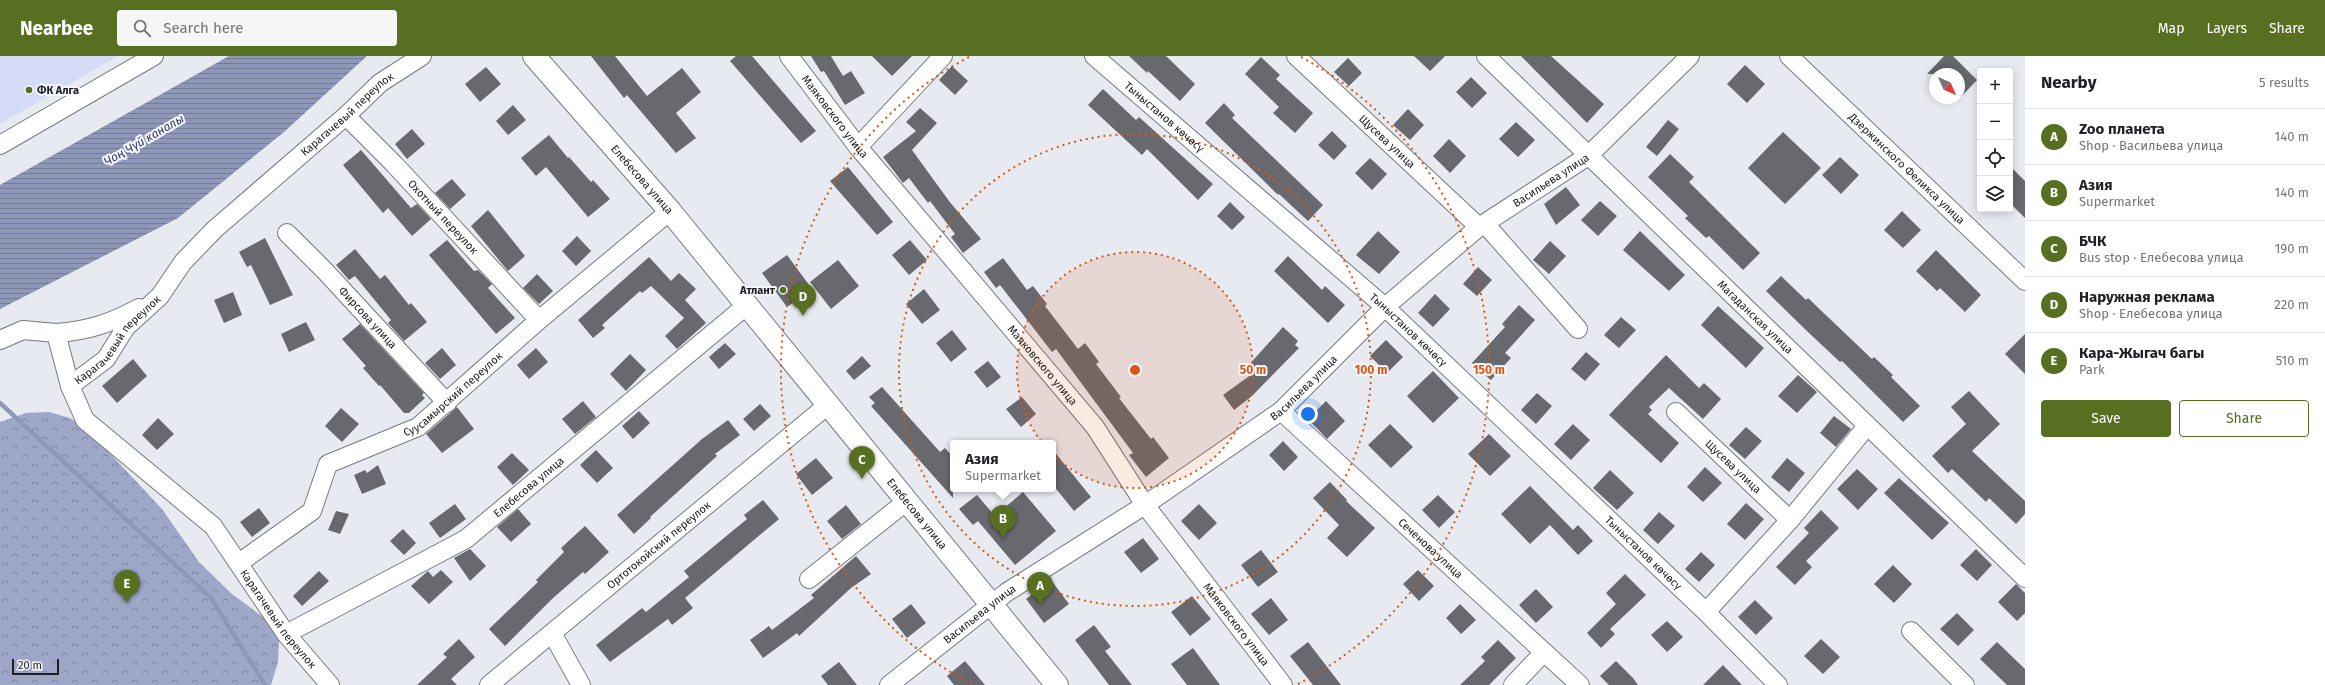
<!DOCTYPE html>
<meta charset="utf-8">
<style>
body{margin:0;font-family:"Fira Sans",sans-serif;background:#f6f6f6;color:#202124}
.controls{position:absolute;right:12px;top:12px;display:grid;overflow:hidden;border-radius:4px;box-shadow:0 2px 10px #0003}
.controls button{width:36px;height:36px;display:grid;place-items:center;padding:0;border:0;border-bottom:1px solid #e0e0e0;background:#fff;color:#202124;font:20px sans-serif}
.compass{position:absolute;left:1929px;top:12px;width:36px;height:36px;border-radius:50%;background:#fff;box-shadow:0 2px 10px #0003;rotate:135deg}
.scale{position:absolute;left:12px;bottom:10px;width:47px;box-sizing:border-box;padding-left:4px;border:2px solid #202023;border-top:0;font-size:11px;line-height:14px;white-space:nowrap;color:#202023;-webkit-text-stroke:3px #f5f7fe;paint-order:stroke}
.you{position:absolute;left:1308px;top:358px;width:14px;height:14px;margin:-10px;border:3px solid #fff;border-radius:50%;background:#1a73e8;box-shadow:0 0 0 6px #1a73e833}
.badge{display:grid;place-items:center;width:26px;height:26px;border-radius:50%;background:#576f20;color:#fff;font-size:13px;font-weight:700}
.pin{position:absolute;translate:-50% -33px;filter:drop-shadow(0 1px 2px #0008)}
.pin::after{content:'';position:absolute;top:21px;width:14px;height:12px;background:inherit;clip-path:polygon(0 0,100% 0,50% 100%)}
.popup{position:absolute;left:950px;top:384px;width:106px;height:52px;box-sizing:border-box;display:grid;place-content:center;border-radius:4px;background:#fff;filter:drop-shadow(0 1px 3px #0005);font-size:13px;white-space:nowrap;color:#757577}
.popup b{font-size:15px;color:#202124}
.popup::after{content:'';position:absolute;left:50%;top:100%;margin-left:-8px;border:8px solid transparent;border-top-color:#fff}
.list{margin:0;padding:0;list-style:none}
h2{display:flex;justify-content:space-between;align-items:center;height:52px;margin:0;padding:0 16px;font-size:17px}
h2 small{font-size:13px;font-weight:400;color:#757577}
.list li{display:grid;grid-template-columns:26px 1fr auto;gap:12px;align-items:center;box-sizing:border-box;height:56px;padding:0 16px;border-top:1px solid #e0e0e0}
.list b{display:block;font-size:15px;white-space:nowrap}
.list p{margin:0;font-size:13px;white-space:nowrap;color:#757577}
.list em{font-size:13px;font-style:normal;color:#757577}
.actions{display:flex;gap:8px;padding:12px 16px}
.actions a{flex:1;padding:9px 0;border:1px solid #576f20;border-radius:4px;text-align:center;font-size:14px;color:#576f20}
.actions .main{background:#576f20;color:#fff}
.icon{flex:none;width:22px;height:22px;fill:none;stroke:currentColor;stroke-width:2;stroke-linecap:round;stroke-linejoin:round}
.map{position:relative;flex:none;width:2025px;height:629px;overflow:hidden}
header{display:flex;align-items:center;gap:24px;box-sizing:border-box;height:56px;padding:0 20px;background:#576f20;color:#fff}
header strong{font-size:19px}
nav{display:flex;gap:22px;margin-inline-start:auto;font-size:14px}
.search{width:280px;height:36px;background:#f6f6f6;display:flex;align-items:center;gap:10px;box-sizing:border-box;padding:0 14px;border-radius:4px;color:#757577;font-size:15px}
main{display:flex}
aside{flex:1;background:#fff}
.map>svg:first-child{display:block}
</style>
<header>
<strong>Nearbee</strong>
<div class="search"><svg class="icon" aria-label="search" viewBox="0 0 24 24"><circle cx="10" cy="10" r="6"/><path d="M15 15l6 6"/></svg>Search here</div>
<nav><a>Map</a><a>Layers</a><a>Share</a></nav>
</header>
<main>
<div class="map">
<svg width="2025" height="629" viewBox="0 0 2025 629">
<defs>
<pattern id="forest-crowns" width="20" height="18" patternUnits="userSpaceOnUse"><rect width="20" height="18" fill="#9fa7c8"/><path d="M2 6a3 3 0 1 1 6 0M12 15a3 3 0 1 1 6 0" fill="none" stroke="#8188a2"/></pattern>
<pattern id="water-rules" width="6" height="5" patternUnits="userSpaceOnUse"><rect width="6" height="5" fill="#8f97b8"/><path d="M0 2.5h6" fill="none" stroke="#747b95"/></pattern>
</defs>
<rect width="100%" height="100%" fill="#e8eaf1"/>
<path fill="#d4dbf7" d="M0,0H118L0,68Z"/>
<path fill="url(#forest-crowns)" d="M49,356L70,362L88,374L162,453L199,506L232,538L267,564L279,582L278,606L271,629H0V366L26,357Z"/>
<path fill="url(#water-rules)" d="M229,0H367L284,76L178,162L0,253V129Z"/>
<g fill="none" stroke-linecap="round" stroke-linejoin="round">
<path stroke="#8f97b8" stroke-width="4.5" d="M0,347L211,542L265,629"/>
</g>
<path fill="#68696f" d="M591,0H615L647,40L682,12L701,36L676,57L696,82L676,97L627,39L624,42Z
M736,0H752L816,75L801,87L730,5Z
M811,0H831L843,20L851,15L865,37L845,49L824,15L821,16Z
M872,0H912L892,20Z
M1129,0H1166L1195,28L1180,45L1148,15L1147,17Z
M1414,0H1445L1430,15Z
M1521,0H1551L1604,48L1587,67Z
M1944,0H1953L1977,24L1959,43V18H1927Z
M1261,1L1280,19L1276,23L1313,57L1295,77L1273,57L1279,51L1245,18Z
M1348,2L1362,17L1349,30L1334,16Z
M1745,9L1765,28L1747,47L1727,28Z
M952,10L968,25L955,39L939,24Z
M486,11L501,28L480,46L465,28Z
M1471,21L1487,37L1472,52L1456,36Z
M1103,33L1136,64L1139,61L1213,128L1198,144L1147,93L1142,99L1088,49Z
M1224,47L1235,59L1232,62L1323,149L1308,165L1279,138L1278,139L1205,67Z
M513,49L526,64L508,79L496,65Z
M920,52L937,67L912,94L949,145L981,183L963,197L951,181L955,178L930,145L928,147L909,122L903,127L883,101L916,75L906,66Z
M1408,53L1424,69L1410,84L1393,69Z
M1668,64L1679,73L1657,100L1646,91Z
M1516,66L1535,84L1518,101L1499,83Z
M412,73L425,88L407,103L395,88Z
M1332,75L1347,90L1334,104L1318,89Z
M1783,76L1821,112L1785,148L1748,112Z
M549,79L568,102L569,101L591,126L593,124L610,143L588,161L546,111L536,120L521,102Z
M1449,83L1466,100L1450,117L1433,100Z
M361,94L411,152L417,148L431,163L412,180L388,152L383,157L343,109Z
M1670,98L1694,121L1689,126L1760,197L1743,214L1709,180L1706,182L1685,162L1688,160L1648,121Z
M1840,101L1859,119L1841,138L1822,119Z
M1370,102L1387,118L1372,134L1355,117Z
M2010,110L2025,125V162L2010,147Z
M848,111L893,166L877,179L830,125Z
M452,123L466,139L450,153L435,137Z
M1566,131L1580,149L1556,169L1544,148Z
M1600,145L1617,160L1598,180L1581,164Z
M1230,146L1245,161L1232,174L1217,160Z
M488,154L525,200L508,215L471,170Z
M1902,155L1921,174L1903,192L1884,174Z
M1378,175L1400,196L1379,218L1356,199Z
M1640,175L1685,219L1669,235L1623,194Z
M577,180L591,195L576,210L562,195Z
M265,182L293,239L270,249L251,209L247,211L239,196Z
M447,184L474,215L478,214L492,228L488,232L515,262L496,278L429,199Z
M910,184L927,204L909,219L892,199Z
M1550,185L1566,200L1549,218L1533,204Z
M355,193L380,223L385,219L409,249L411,247L427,266L404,285L388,267L391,264L355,220L349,224L336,209Z
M1936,194L1981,239L1965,256L1940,232L1937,235L1916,215Z
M787,199L812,233L787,251L762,217Z
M1288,200L1322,234L1325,230L1345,249L1328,267L1274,215Z
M649,201L671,225L679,217L696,233L685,244L706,267L677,293L665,280L684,262L651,230L642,237L640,235L602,269L605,272L593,282L578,264Z
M1003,202L1027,234L1033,230L1047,248L1045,250L1078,293L1085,287L1099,306L1096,308L1121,341L1119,342L1151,383L1153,381L1169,402L1146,421L1129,399L1133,397L1056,293L1052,296L1000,229L996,232L984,216Z
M838,204L859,230L831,253L810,226Z
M1478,211L1492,224L1477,240L1463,228Z
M537,218L553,235L539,248L523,232Z
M1781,220L1806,244L1808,242L1872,303L1874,301L1893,319L1891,321L1920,350L1903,366L1842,305L1840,306L1809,277L1766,235Z
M924,233L940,254L922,268L906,248Z
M233,236L242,259L224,267L214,244Z
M1435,238L1450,253L1433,271L1418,257Z
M1519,249L1535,264L1505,297L1511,302L1491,324L1472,307L1505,271L1502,268Z
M1718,250L1764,292L1746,312L1701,269Z
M1621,261L1636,274L1619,292L1604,279Z
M306,266L315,284L289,296L281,278Z
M360,268L424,337L422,339L425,342L409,357H404L380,329L379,330L363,312L366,310L342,283Z
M1283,271L1298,285L1295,289L1299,292L1252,340L1234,354L1223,339L1252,318L1246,312Z
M952,274L967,293L951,306L936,287Z
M2025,278V318L2005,298Z
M1386,284L1403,301L1387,317L1370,300Z
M725,287L736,298L719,313L709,301Z
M442,292L456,309L440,323L425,307Z
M536,292L548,306L529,323L517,309Z
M1586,296L1600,308L1585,325L1571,313Z
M630,298L646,314L626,335L610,318Z
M1666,299L1699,332L1704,327L1721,343L1703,363L1669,332L1649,351L1652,354L1648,358L1679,387L1661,407L1609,359Z
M862,300L871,310L854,324L846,315Z
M133,303L147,320L117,347L102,330Z
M988,305L1001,321L987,332L974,316Z
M1433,315L1459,342L1433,367L1407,340Z
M1798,319L1817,336L1797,357L1778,340Z
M882,331L940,396L945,392L953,401V442L871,350L875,347L869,341Z
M1969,335L2000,368L1972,395L2025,445V458L2016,468L1989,442L1986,446L1952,413L1948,417L1932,400L1966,368L1951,351Z
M1537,337L1552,350L1536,368L1521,354Z
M1022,341L1036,358L1021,371L1006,353Z
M583,345L596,361L575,378L562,363Z
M1326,345L1345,365L1327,383L1308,363Z
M760,348L771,360L754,375L743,363Z
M457,351L474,373L442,397L426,378Z
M341,352L359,368L342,386L325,370Z
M639,355L650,367L633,383L622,370Z
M1834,360L1851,373L1836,391L1820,377Z
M158,362L174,378L157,394L142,379Z
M728,364L740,379L715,398L717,400L650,461L651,462L634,478L617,459L702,383Z
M1390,368L1413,391L1391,412L1368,389Z
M1573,368L1590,384L1571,404L1554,388Z
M1746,371L1762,385L1745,403L1729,389Z
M1489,378L1511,400L1490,420L1468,398Z
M1283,385L1298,401L1284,415L1269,399Z
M596,394L613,412L597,427L580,409Z
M1053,394L1091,441L1074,455L1053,429Z
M512,397L529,414L513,429L497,411Z
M816,402L833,422L812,439L796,418Z
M1787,402L1805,417L1789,436L1771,421Z
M378,409L386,428L362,438L354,419L365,414L367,417Z
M1705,411L1722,427L1703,446L1687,431Z
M1857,413L1878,433L1858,454L1837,433Z
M1610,414L1634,437L1617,454L1593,432Z
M1899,422L1949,467L1932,484L1884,437Z
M1330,426L1347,444L1346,445L1375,472L1347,501L1327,482L1339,469L1313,442Z
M1530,430L1573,474L1578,469L1593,485L1578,499L1550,469L1530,488L1501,458Z
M1023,436L1056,475L1015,509L978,465L973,469L959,453L977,439L995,460Z
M1438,439L1455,456L1439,472L1422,454Z
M763,444L779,463L685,542L693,552L672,569L668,563L610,606L596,589L642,552L646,556L689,521L684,515L747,463L744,459Z
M1746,447L1764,463L1745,484L1727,468Z
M455,448L466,463L440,482L429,467Z
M1199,448L1217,467L1199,484L1181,465Z
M846,449L861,468L842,483L827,465Z
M259,452L270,467L252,481L240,466Z
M518,453L531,468L511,486L497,471Z
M1821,454L1839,472L1806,505L1812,511L1795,529L1776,511L1809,477L1804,472Z
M336,455L349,458L340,478L328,474Z
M1659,456L1675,470L1658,488L1643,474Z
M585,470L609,496L585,518L583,516L553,542L505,590L489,573L538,526L536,524L564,496L561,492Z
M403,473L416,487L404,499L390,485Z
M1143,482L1159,503L1141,517L1124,496Z
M470,493L486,510L470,525L454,502Z
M1976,493L1992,509L1977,525L1960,509Z
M1261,494L1278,516L1258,531L1241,509Z
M1701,496L1715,509L1699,526L1685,513Z
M856,500L871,518L851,532L799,580L797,577L763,602L750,584L769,570L772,574L814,542L811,539Z
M1893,509L1912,528L1894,547L1874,528Z
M441,514L453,526L429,548L411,530L428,515L433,521Z
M1418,514L1434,530L1419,545L1403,528Z
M319,515L329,525L302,550L293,540Z
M1625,518L1646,539L1610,573L1615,578L1601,592L1587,577L1616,548L1606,537Z
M1051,524L1069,548L1044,567L1026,543Z
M2016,528L2025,537V557L2017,565L1998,546Z
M1536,533L1553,551L1536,567L1519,549Z
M1192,540L1211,563L1190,580L1171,556Z
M1271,542L1288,564L1269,579L1251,558Z
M1755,544L1773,562L1756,579L1738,561Z
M911,548L926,567L907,582L892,563Z
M1460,548L1476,564L1461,578L1446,562Z
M1957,557L1974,574L1958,590L1940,573Z
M1667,565L1683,581L1667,596L1651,579Z
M1094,569L1111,591L1105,595L1132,629H1109L1075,584Z
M459,583L475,601L451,623L457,629H417L447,601L443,598Z
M1821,583L1840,601L1823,618L1804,600Z
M1498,584L1516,602L1489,629H1460L1485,605L1481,601Z
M1308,586L1341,629H1313L1290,600Z
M1997,586L2025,613V629H2007L1980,603Z
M1193,592L1220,629H1187L1171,608Z
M965,605L985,629H954L947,620Z
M1616,605L1633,622L1638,629H1609L1600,620Z
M839,606L857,629H828L821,620Z
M1723,609L1742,629H1703Z"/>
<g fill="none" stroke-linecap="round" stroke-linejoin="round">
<defs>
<g id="minor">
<path id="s1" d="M789,0L858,91L1095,371L1145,449L1283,629"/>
<path id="s2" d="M1094,0L1385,251L1706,556L1778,629"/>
<path id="s3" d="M1296,0L1479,171"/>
<path id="s4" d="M1486,0L2025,522"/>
<path id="s5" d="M1789,0L2025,225"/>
<path id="s6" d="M346,60L394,108L539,264"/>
<path d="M0,89L154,0"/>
<path d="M858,91L943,0"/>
<path d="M1485,168L1578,273"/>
<path id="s7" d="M287,177L325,215L447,347"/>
<path d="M56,277C88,275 111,267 139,252"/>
<path id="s8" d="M0,284L23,274L56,277L70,330L85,364L213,470L286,578L330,629"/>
<path id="s9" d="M70,330L106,303L126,271L160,240L183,206L215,173L348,58L380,27L422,0"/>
<path id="s10" d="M1281,355L1580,629"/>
<path id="s11" d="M1676,356L1790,464"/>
<path id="s12" d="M239,507L312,455L328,408L418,371L539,264L670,155"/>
<path d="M809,523L907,445"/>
<path d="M1706,556L1790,464L1867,370"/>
<path d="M1911,575L1965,629"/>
<path d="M552,577L581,629"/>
<path id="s13" d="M286,578L466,483L747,249"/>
<path id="s14" d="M489,629L829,348"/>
<path id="s15" d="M889,629L1007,536L1145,449L1281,355L1385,251L1479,171L1588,100L1690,0"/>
<path d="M1513,629L1544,596"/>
</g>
<g id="primary">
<path id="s16" d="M534,0L670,155L1057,629"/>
</g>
</defs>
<use href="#minor" stroke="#77797f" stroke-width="20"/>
<use href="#primary" stroke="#77797f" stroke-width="24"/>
<use href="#minor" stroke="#fff" stroke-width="18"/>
<use href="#primary" stroke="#fff" stroke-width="22"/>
</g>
<circle cx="1135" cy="314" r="118" fill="#de560d" fill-opacity=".12"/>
<g fill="none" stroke="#de560d" stroke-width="2" stroke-dasharray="2 4">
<circle cx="1135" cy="314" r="118"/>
<circle cx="1135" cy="314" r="236"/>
<path d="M972 628A354 354 0 0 1 969 1M1301 1A354 354 0 0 1 1298 628"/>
</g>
<g fill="#576f20" stroke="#f5f7fe" stroke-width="1.5">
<circle cx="29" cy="34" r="4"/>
<circle cx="783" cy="234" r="4"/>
</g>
<g text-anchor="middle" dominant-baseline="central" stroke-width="4" stroke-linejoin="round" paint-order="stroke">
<g font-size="11" font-weight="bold" fill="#202023" stroke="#f5f7fe" text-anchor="start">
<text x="37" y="34">ФК Алга</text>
<text x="775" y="234" text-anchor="end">Атлант</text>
</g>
<g font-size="11" fill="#202023" stroke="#f5f7fe">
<text stroke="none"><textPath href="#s9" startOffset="391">Карагачевый переулок</textPath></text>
<text stroke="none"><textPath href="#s1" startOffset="76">Маяковского улица</textPath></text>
<text stroke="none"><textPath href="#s2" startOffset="93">Тыныстанов көчөсү</textPath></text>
<text stroke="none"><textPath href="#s3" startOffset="125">Щусева улица</textPath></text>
<text stroke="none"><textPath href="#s5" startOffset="163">Дзержинского Феликса улица</textPath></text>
<text stroke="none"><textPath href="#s16" startOffset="164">Елебесова улица</textPath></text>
<text stroke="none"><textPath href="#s15" startOffset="835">Васильева улица</textPath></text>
<text stroke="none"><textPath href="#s6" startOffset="140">Охотный переулок</textPath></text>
<text stroke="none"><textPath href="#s7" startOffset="117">Фирсова улица</textPath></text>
<text stroke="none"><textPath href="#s4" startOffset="375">Магаданская улица</textPath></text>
<text stroke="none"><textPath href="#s2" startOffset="417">Тыныстанов көчөсү</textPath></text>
<text stroke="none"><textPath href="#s9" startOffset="67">Карагачевый переулок</textPath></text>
<text stroke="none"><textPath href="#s1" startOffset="400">Маяковского улица</textPath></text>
<text stroke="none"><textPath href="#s15" startOffset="511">Васильева улица</textPath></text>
<text stroke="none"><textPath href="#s12" startOffset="284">Суусамырский переулок</textPath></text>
<text stroke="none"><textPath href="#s11" startOffset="79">Щусева улица</textPath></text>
<text stroke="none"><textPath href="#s13" startOffset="285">Елебесова улица</textPath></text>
<text stroke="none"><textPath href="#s16" startOffset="597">Елебесова улица</textPath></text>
<text stroke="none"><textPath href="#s14" startOffset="220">Ортотокойский переулок</textPath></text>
<text stroke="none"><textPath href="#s10" startOffset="203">Сеченова улица</textPath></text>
<text stroke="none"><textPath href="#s2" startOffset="741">Тыныстанов көчөсү</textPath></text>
<text stroke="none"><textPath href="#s15" startOffset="115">Васильева улица</textPath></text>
<text stroke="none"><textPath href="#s8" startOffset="430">Карагачевый переулок</textPath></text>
<text stroke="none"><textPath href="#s1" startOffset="724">Маяковского улица</textPath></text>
</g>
<g font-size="12" font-style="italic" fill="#2f3664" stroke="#f5f7fe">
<text transform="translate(144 84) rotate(-30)">Чоң Чүй каналы</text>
</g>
</g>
<circle cx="1135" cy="314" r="6" fill="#de560d" stroke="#f5f7fe" stroke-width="2"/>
<g font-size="12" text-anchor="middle" font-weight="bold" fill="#de560d" stroke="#f5f7fe" stroke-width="4" stroke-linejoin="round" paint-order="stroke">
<text x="1253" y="318">50 m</text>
<text x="1371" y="318">100 m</text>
<text x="1489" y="318">150 m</text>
</g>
</svg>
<div class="controls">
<button>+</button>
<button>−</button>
<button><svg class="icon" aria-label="locate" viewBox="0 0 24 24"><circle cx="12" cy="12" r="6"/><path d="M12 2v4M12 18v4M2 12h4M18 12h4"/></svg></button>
<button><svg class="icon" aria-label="layers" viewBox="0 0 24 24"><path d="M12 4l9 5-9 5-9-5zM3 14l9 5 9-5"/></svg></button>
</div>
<svg class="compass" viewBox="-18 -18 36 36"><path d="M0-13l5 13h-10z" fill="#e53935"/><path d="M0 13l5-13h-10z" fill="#757577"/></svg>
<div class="scale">20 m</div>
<div class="you"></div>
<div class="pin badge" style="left:1040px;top:549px">A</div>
<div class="pin badge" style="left:1003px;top:482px">B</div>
<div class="popup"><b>Азия</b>Supermarket</div>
<div class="pin badge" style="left:862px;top:423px">C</div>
<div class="pin badge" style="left:803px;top:260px">D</div>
<div class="pin badge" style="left:127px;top:547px">E</div>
</div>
<aside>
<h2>Nearby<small>5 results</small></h2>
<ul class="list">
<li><span class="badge">A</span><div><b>Zoo планета</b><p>Shop · Васильева улица</p></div><em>140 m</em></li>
<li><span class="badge">B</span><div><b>Азия</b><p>Supermarket</p></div><em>140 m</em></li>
<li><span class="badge">C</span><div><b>БЧК</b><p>Bus stop · Елебесова улица</p></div><em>190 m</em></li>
<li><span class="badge">D</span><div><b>Наружная реклама</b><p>Shop · Елебесова улица</p></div><em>220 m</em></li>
<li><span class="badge">E</span><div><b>Кара-Жыгач багы</b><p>Park</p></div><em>510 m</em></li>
</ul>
<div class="actions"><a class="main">Save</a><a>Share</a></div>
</aside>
</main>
